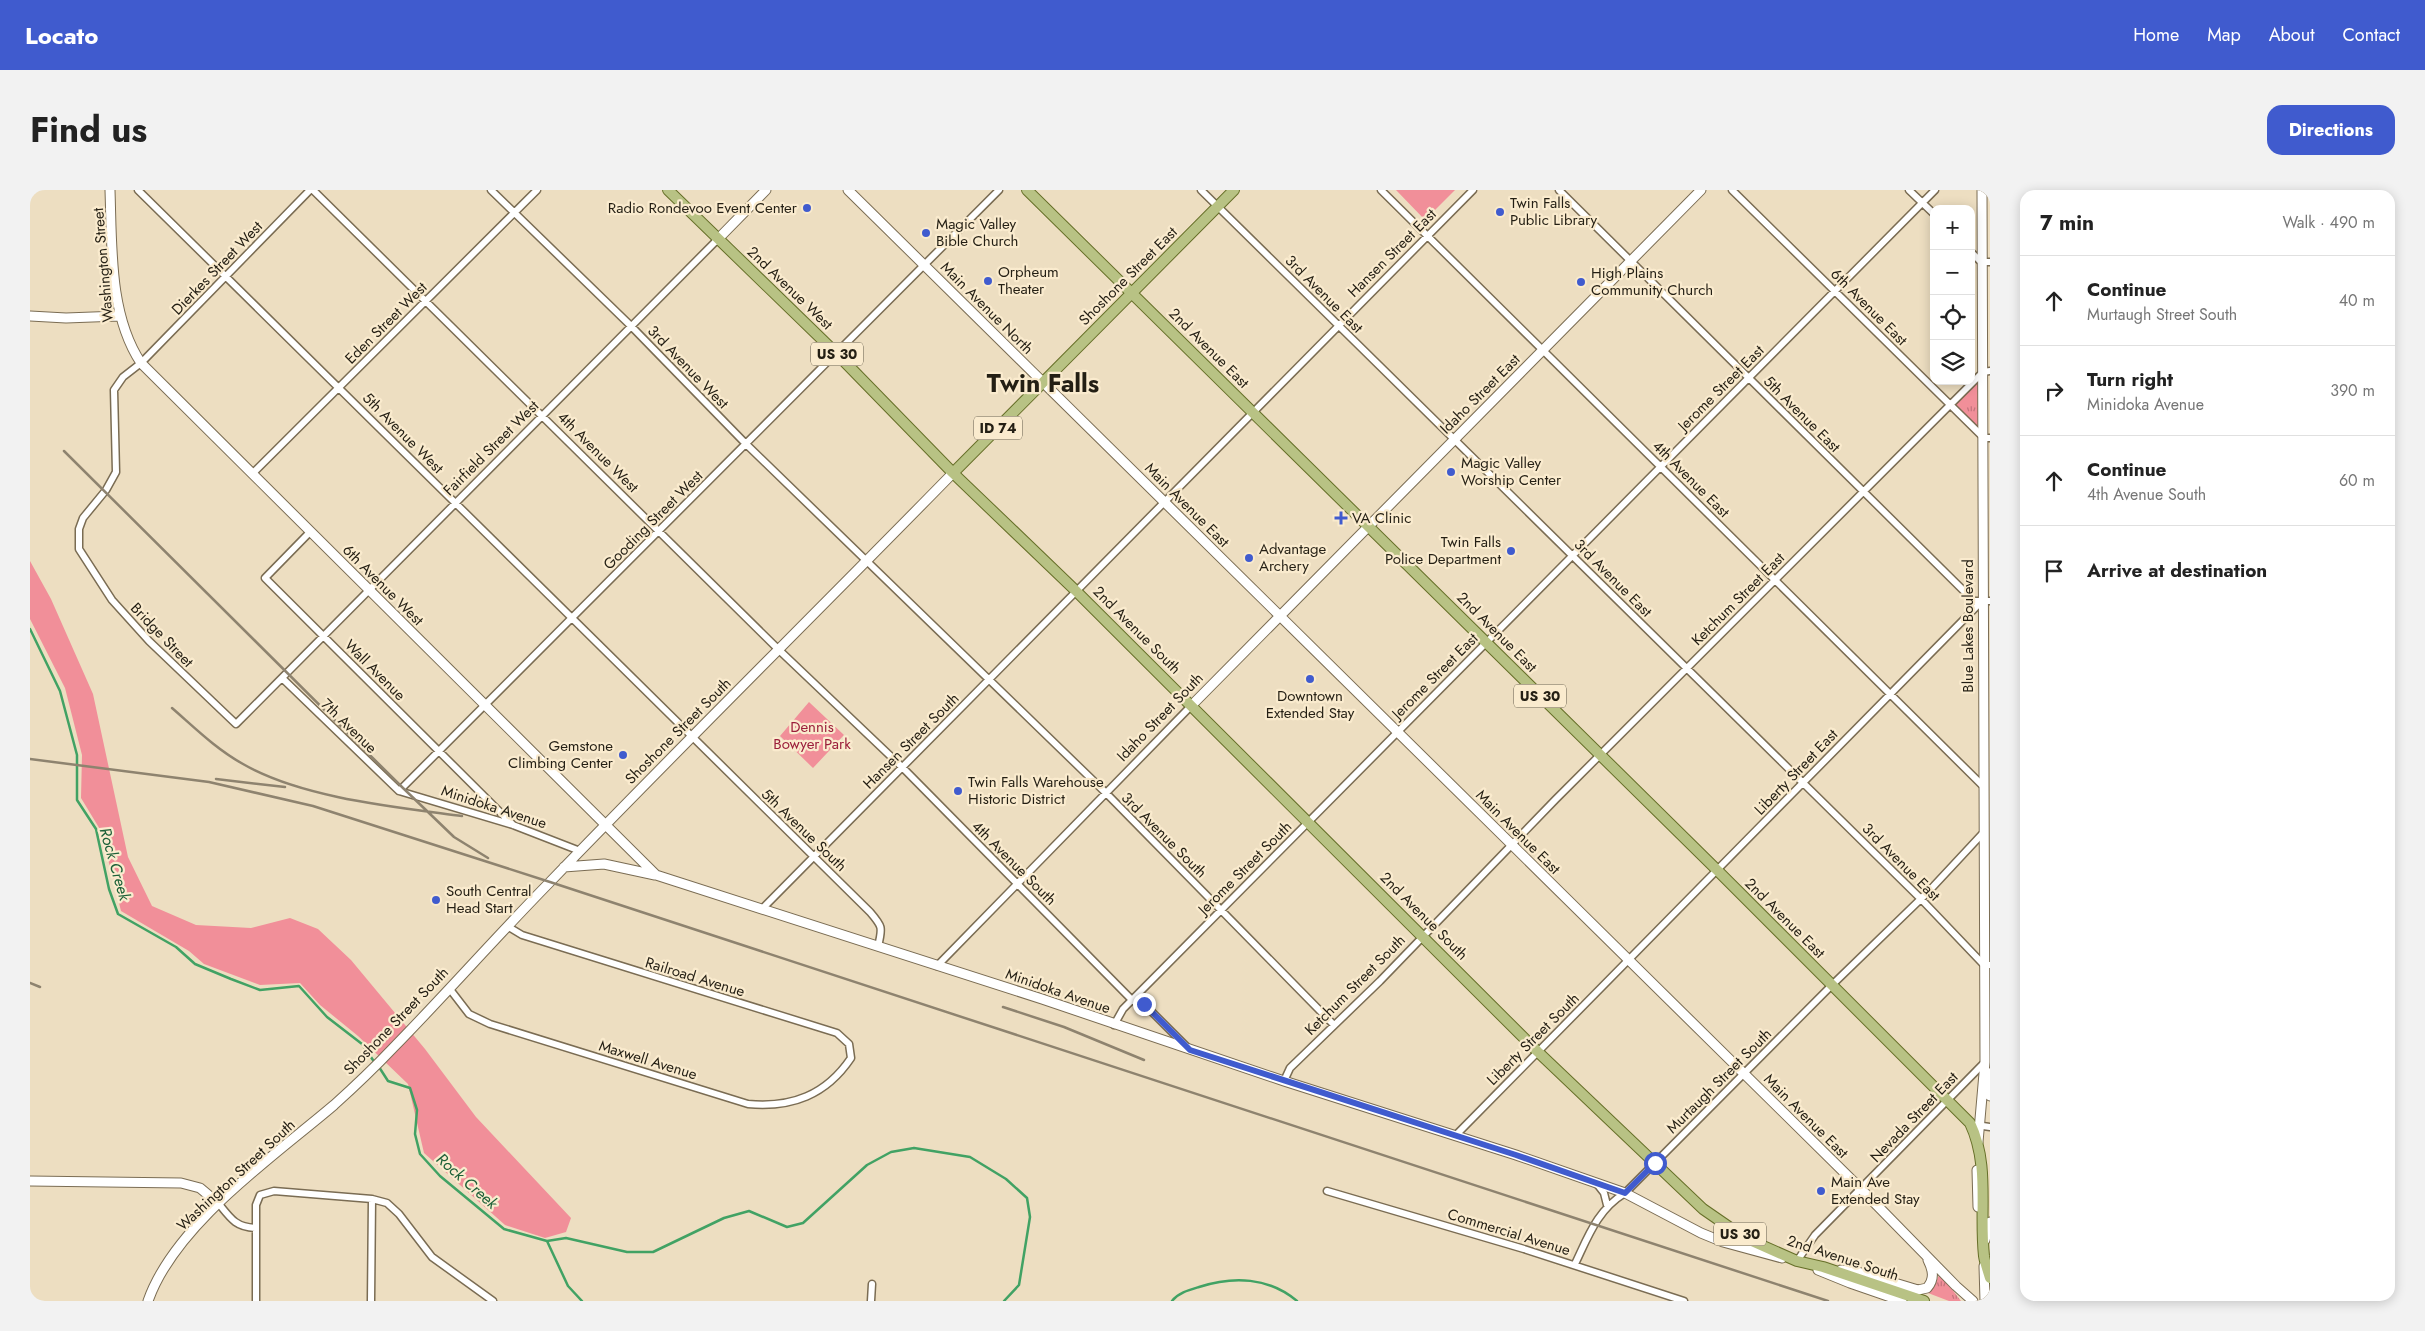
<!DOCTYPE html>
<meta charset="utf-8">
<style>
body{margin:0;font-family:Jost,sans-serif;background:#f2f2f2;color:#222}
.controls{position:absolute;right:15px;top:15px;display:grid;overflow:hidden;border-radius:10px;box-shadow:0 2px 12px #0003}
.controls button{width:45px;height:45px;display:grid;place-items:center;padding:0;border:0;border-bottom:1px solid #e0e0e0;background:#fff;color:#222;font:25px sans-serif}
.stop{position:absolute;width:15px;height:15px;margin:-11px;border:4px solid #405bce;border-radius:50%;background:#fff}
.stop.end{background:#405bce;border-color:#fff;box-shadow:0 1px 5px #0008}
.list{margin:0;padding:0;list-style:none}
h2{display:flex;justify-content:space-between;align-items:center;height:65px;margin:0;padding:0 20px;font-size:21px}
h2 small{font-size:16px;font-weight:400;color:#767676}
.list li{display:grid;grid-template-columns:32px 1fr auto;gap:15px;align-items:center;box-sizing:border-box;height:90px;padding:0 20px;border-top:1px solid #e0e0e0}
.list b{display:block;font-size:19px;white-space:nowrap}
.list p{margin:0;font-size:16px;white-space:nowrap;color:#767676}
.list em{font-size:16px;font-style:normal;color:#767676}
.icon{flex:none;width:28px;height:28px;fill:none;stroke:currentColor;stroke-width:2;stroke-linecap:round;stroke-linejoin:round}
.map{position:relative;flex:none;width:1960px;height:1111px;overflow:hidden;border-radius:15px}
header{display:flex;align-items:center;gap:30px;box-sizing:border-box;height:70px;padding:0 25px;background:#405bce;color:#fff}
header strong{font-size:24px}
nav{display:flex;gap:28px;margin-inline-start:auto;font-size:18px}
.intro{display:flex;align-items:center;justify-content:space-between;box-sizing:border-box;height:120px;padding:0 30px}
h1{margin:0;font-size:35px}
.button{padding:12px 22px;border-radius:15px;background:#405bce;color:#fff;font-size:18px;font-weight:700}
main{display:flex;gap:30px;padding:0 30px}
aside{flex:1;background:#fff;border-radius:15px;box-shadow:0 2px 12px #0003}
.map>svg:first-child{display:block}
</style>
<header>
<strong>Locato</strong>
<nav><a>Home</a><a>Map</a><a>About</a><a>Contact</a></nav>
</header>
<div class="intro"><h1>Find us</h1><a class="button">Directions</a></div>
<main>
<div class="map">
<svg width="1960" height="1111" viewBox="0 0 1960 1111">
<defs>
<pattern id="grass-tufts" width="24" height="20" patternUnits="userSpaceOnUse" patternTransform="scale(1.25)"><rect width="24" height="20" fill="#f18f99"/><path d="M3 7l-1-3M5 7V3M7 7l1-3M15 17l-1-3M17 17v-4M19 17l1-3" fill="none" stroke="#c3747c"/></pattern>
</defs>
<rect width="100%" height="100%" fill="#eddec1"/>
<path fill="url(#grass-tufts)" d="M1953,182L1954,248L1920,215Z
M1909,1085H1911L1931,1111H1919L1898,1103L1904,1097Z"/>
<path fill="#f18f99" d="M1366,0H1425L1395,30Z
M0,371L21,409L63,504L98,667L122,716L166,735L221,738L260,728L288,739L321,770L395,859L446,927L541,1028L536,1042L515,1048L475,1035L394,963L378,894L328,846L290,815L270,793L230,795L174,774L159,761L91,721L71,641L51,608L52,565L35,498L0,429Z
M779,512L814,545L783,578L750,546Z"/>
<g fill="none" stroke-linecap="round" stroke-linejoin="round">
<path stroke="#41a264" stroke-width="2.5" d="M0,439L30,501L47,565V610L66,639L79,699L88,724L146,757L165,774L201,789L230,800L269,796L297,827L332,854L345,873
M349,877L358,891L380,898L387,920L385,944L390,964L410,986L474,1039L517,1051L536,1048L597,1062H623L694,1028L719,1021L757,1037L773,1033L837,975L861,962L884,958L940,967L976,989L997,1008L1000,1027L989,1095L974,1111
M517,1051L538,1096L552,1111
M1142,1111C1148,1103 1159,1100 1169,1097C1203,1086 1239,1087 1267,1111"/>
<defs>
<path id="street" d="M108,0L840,722C852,736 853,737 848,756
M280,0L111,173L93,187L84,200L86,282L76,300L53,328L49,339V359L82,410L119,451L206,534L687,50
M283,0L749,460L872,577L1102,810L1114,814L1157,857
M461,0L601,136L716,254L1076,603L1304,835
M1171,0L1891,709L1954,775H1960
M1351,0L1953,596
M1529,0L1944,411H1960
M1702,0L1954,248H1960
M1879,0L1904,24
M1941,62L1951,72H1960
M222,284L507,0
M280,342L235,388L483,635
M252,488L369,601L483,635L550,661
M369,601L969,0
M733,718L1443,0
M907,776L1161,516
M419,798L439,824L460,834L718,914C762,918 796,905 821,868L819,854L807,843L492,745L477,736
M1084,835L1093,819L1905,0
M1254,891L1260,878L1350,791L1526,609L1953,182L1960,181
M1946,935L1960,937
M1425,946L1952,411
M1567,994L1574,1003L1577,1015
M1297,1001L1494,1059L1654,1111
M189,1014C201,1029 206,1037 225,1038
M1767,1071L1785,1045L1955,872
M1545,1074C1558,1047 1567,1020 1595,1003L1801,796L1899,701L1954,642
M226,1111V1015L230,1005L244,1001L342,1009L357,1013L369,1024L402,1067L463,1111
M341,1111L342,1009
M841,1111L842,1094"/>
<path id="secondary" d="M80,0C82,57 79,125 111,173L626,685L1012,809L1254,891L1486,965L1595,1003L1671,1043L1693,1052L1752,1068
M818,0L1831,999L1926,1096L1943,1111
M687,50L736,0
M0,126L36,128L89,126
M1161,516L1671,0
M534,677L574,674L625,685
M1957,882L1960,906
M1948,952L1955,872L1952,0
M1947,980L1948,1017
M0,991L151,993L170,998L189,1014
M1955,1050L1960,1032
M1954,1076L1955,1111
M1788,1080L1820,1093L1872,1111
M1811,1080L1828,1082L1888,1100L1897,1098C1905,1089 1903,1080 1898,1070
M118,1111C145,1034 243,967 304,915C324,897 344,878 363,858C416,804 466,747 519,693C652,555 789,420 923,283"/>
<path id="primary" d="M638,0L807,164L923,283L1046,401L1508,862L1673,1019L1715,1048L1767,1071L1793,1077L1894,1111
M997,0L1687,680L1940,933C1960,975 1949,1020 1954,1066C1955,1073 1958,1081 1960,1088
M923,283L1204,0"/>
</defs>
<use href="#street" stroke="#7a6c53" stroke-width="9"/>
<use href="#secondary" stroke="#7a6c53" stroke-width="11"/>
<use href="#primary" stroke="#666f28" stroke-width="12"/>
<use href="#street" stroke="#fff" stroke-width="6"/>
<use href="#secondary" stroke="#fff" stroke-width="9"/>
<use href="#primary" stroke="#b8c284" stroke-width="10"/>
<path stroke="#8e836f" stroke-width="2.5" d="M34,261L373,598L424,647L458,668
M142,518C165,538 186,559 213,574C272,608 365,617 432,626
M0,569L179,592L283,616L520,692L1798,1111
M186,589L255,597
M0,793L10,797
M973,817L1034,837L1114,870"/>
</g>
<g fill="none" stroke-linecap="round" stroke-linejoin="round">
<path stroke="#405bce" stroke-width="6" d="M1114,814L1160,860L1486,965L1595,1003L1625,973"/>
</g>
<g fill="#405bce" stroke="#faebce" stroke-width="2">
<circle cx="777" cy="18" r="5"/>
<circle cx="1470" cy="22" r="5"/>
<circle cx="896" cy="43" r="5"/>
<circle cx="958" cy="91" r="5"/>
<circle cx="1551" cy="92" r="5"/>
<circle cx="1421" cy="282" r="5"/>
<path d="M1308.5 320.5h5v5h5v5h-5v5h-5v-5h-5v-5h5z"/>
<circle cx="1481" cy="361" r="5"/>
<circle cx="1219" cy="368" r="5"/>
<circle cx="1280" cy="489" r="5"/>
<circle cx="593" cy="565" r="5"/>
<circle cx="928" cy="601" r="5"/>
<circle cx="406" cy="710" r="5"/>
<circle cx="1791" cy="1001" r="5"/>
</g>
<g text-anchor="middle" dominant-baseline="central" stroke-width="4.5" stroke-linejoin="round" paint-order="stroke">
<g fill="#faebce" stroke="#645c4c" stroke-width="1">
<rect x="781" y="152.5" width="52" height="23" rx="4"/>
<rect x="944" y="226.5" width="48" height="23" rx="4"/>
<rect x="1484" y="494.5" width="52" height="23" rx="4"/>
<rect x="1684" y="1032.5" width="52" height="23" rx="4"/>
</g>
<g font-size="14" font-weight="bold" fill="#241f14">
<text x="807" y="164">US 30</text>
<text x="968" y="238">ID 74</text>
<text x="1510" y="506">US 30</text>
<text x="1710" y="1044">US 30</text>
</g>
<g font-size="15" fill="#241f14" stroke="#faebce" text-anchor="start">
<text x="1480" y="13">Twin Falls<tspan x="1480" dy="17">Public Library</tspan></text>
<text x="767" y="18" text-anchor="end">Radio Rondevoo Event Center</text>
<text x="906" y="34">Magic Valley<tspan x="906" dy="17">Bible Church</tspan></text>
<text x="968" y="82">Orpheum<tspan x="968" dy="17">Theater</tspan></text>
<text x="1561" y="83">High Plains<tspan x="1561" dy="17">Community Church</tspan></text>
<text x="1431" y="273">Magic Valley<tspan x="1431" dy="17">Worship Center</tspan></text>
<text x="1322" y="328">VA Clinic</text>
<text x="1471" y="352" text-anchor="end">Twin Falls<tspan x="1471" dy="17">Police Department</tspan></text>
<text x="1229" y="359">Advantage<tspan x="1229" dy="17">Archery</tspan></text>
<text x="1280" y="506" text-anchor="middle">Downtown<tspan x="1280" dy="17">Extended Stay</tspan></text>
<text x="583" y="556" text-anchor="end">Gemstone<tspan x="583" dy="17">Climbing Center</tspan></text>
<text x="938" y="592">Twin Falls Warehouse<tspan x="938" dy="17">Historic District</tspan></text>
<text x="416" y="701">South Central<tspan x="416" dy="17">Head Start</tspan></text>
<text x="1801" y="992">Main Ave<tspan x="1801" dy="17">Extended Stay</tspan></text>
</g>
<g font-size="15" fill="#241f14" stroke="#faebce">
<text transform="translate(1362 63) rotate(-45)">Hansen Street East</text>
<text transform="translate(73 75) rotate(-95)">Washington Street</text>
<text transform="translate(187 78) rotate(-46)">Dierkes Street West</text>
<text transform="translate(1098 86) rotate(-45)">Shoshone Street East</text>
<text transform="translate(760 98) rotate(44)">2nd Avenue West</text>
<text transform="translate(1294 104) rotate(45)">3rd Avenue East</text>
<text transform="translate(1839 117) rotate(45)">6th Avenue East</text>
<text transform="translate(957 118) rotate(45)">Main Avenue North</text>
<text transform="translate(356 133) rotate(-45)">Eden Street West</text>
<text transform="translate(1179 158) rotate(45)">2nd Avenue East</text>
<text transform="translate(658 177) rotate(46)">3rd Avenue West</text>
<text transform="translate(1691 198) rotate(-45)">Jerome Street East</text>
<text transform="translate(1450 204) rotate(-45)">Idaho Street East</text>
<text transform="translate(1772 224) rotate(45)">5th Avenue East</text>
<text transform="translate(373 243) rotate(45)">5th Avenue West</text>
<text transform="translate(461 258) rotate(-45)">Fairfield Street West</text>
<text transform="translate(568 262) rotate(45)">4th Avenue West</text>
<text transform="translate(1661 289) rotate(45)">4th Avenue East</text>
<text transform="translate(1157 315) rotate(45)">Main Avenue East</text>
<text transform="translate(623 330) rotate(-45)">Gooding Street West</text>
<text transform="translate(1583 388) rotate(45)">3rd Avenue East</text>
<text transform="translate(353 395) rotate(45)">6th Avenue West</text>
<text transform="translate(1708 409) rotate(-45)">Ketchum Street East</text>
<text transform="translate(1938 436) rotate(-90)">Blue Lakes Boulevard</text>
<text transform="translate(1107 440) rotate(45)">2nd Avenue South</text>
<text transform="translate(1467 442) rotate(45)">2nd Avenue East</text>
<text transform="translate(132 445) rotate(46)">Bridge Street</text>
<text transform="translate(345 480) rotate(45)">Wall Avenue</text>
<text transform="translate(1405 486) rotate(-45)">Jerome Street East</text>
<text transform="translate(1130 527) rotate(-46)">Idaho Street South</text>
<text transform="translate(319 536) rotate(44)">7th Avenue</text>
<text transform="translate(648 541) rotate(-45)">Shoshone Street South</text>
<text transform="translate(881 551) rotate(-45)">Hansen Street South</text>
<text transform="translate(1766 582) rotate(-46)">Liberty Street East</text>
<text transform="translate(464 617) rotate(18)">Minidoka Avenue</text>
<text transform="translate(774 640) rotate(44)">5th Avenue South</text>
<text transform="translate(1488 642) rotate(45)">Main Avenue East</text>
<text transform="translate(1134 645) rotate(45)">3rd Avenue South</text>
<text transform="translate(1871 672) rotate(45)">3rd Avenue East</text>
<text transform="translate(984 673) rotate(45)">4th Avenue South</text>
<text transform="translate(1215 678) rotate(-45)">Jerome Street South</text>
<text transform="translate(1394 726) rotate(45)">2nd Avenue South</text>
<text transform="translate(1755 728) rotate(45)">2nd Avenue East</text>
<text transform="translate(665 787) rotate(17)">Railroad Avenue</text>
<text transform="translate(1325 795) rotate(-45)">Ketchum Street South</text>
<text transform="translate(1028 801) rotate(19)">Minidoka Avenue</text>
<text transform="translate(366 831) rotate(-46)">Shoshone Street South</text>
<text transform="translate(1503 849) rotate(-45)">Liberty Street South</text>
<text transform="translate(618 870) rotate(17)">Maxwell Avenue</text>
<text transform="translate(1689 891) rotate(-45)">Murtaugh Street South</text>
<text transform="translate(1776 926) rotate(45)">Main Avenue East</text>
<text transform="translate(1884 927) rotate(-46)">Nevada Street East</text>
<text transform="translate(206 985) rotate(-43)">Washington Street South</text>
<text transform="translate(1479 1042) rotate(17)">Commercial Avenue</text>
<text transform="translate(1813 1068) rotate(18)">2nd Avenue South</text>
</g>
<g font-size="15" fill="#9b1e3b" stroke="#faebce">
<text x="782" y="537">Dennis<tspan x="782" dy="17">Bowyer Park</tspan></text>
</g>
<g font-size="16" font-style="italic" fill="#1d6138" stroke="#faebce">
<text transform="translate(85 674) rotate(74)">Rock Creek</text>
<text transform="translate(437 991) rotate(41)">Rock Creek</text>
</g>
<g font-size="25" font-weight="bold" fill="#241f14" stroke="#faebce">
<text x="1013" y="193">Twin Falls</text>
</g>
</g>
</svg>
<div class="controls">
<button>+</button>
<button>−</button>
<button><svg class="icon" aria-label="locate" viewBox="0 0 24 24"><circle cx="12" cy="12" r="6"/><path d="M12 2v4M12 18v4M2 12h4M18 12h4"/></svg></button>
<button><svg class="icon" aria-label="layers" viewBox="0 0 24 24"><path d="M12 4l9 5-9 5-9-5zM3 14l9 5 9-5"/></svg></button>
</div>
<div class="stop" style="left:1625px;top:973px"></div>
<div class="stop end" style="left:1114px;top:814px"></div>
</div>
<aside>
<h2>7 min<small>Walk · 490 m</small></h2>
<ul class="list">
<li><svg class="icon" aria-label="ahead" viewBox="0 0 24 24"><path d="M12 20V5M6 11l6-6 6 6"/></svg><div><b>Continue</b><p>Murtaugh Street South</p></div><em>40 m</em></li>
<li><svg class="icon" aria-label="right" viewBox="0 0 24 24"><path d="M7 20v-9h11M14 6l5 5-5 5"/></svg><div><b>Turn right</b><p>Minidoka Avenue</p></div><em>390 m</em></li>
<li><svg class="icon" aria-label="ahead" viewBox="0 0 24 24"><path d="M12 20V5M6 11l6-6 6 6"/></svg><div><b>Continue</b><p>4th Avenue South</p></div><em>60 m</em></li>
<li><svg class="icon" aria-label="arrive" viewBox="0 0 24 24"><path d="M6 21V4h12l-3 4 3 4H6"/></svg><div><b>Arrive at destination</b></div></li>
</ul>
</aside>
</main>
